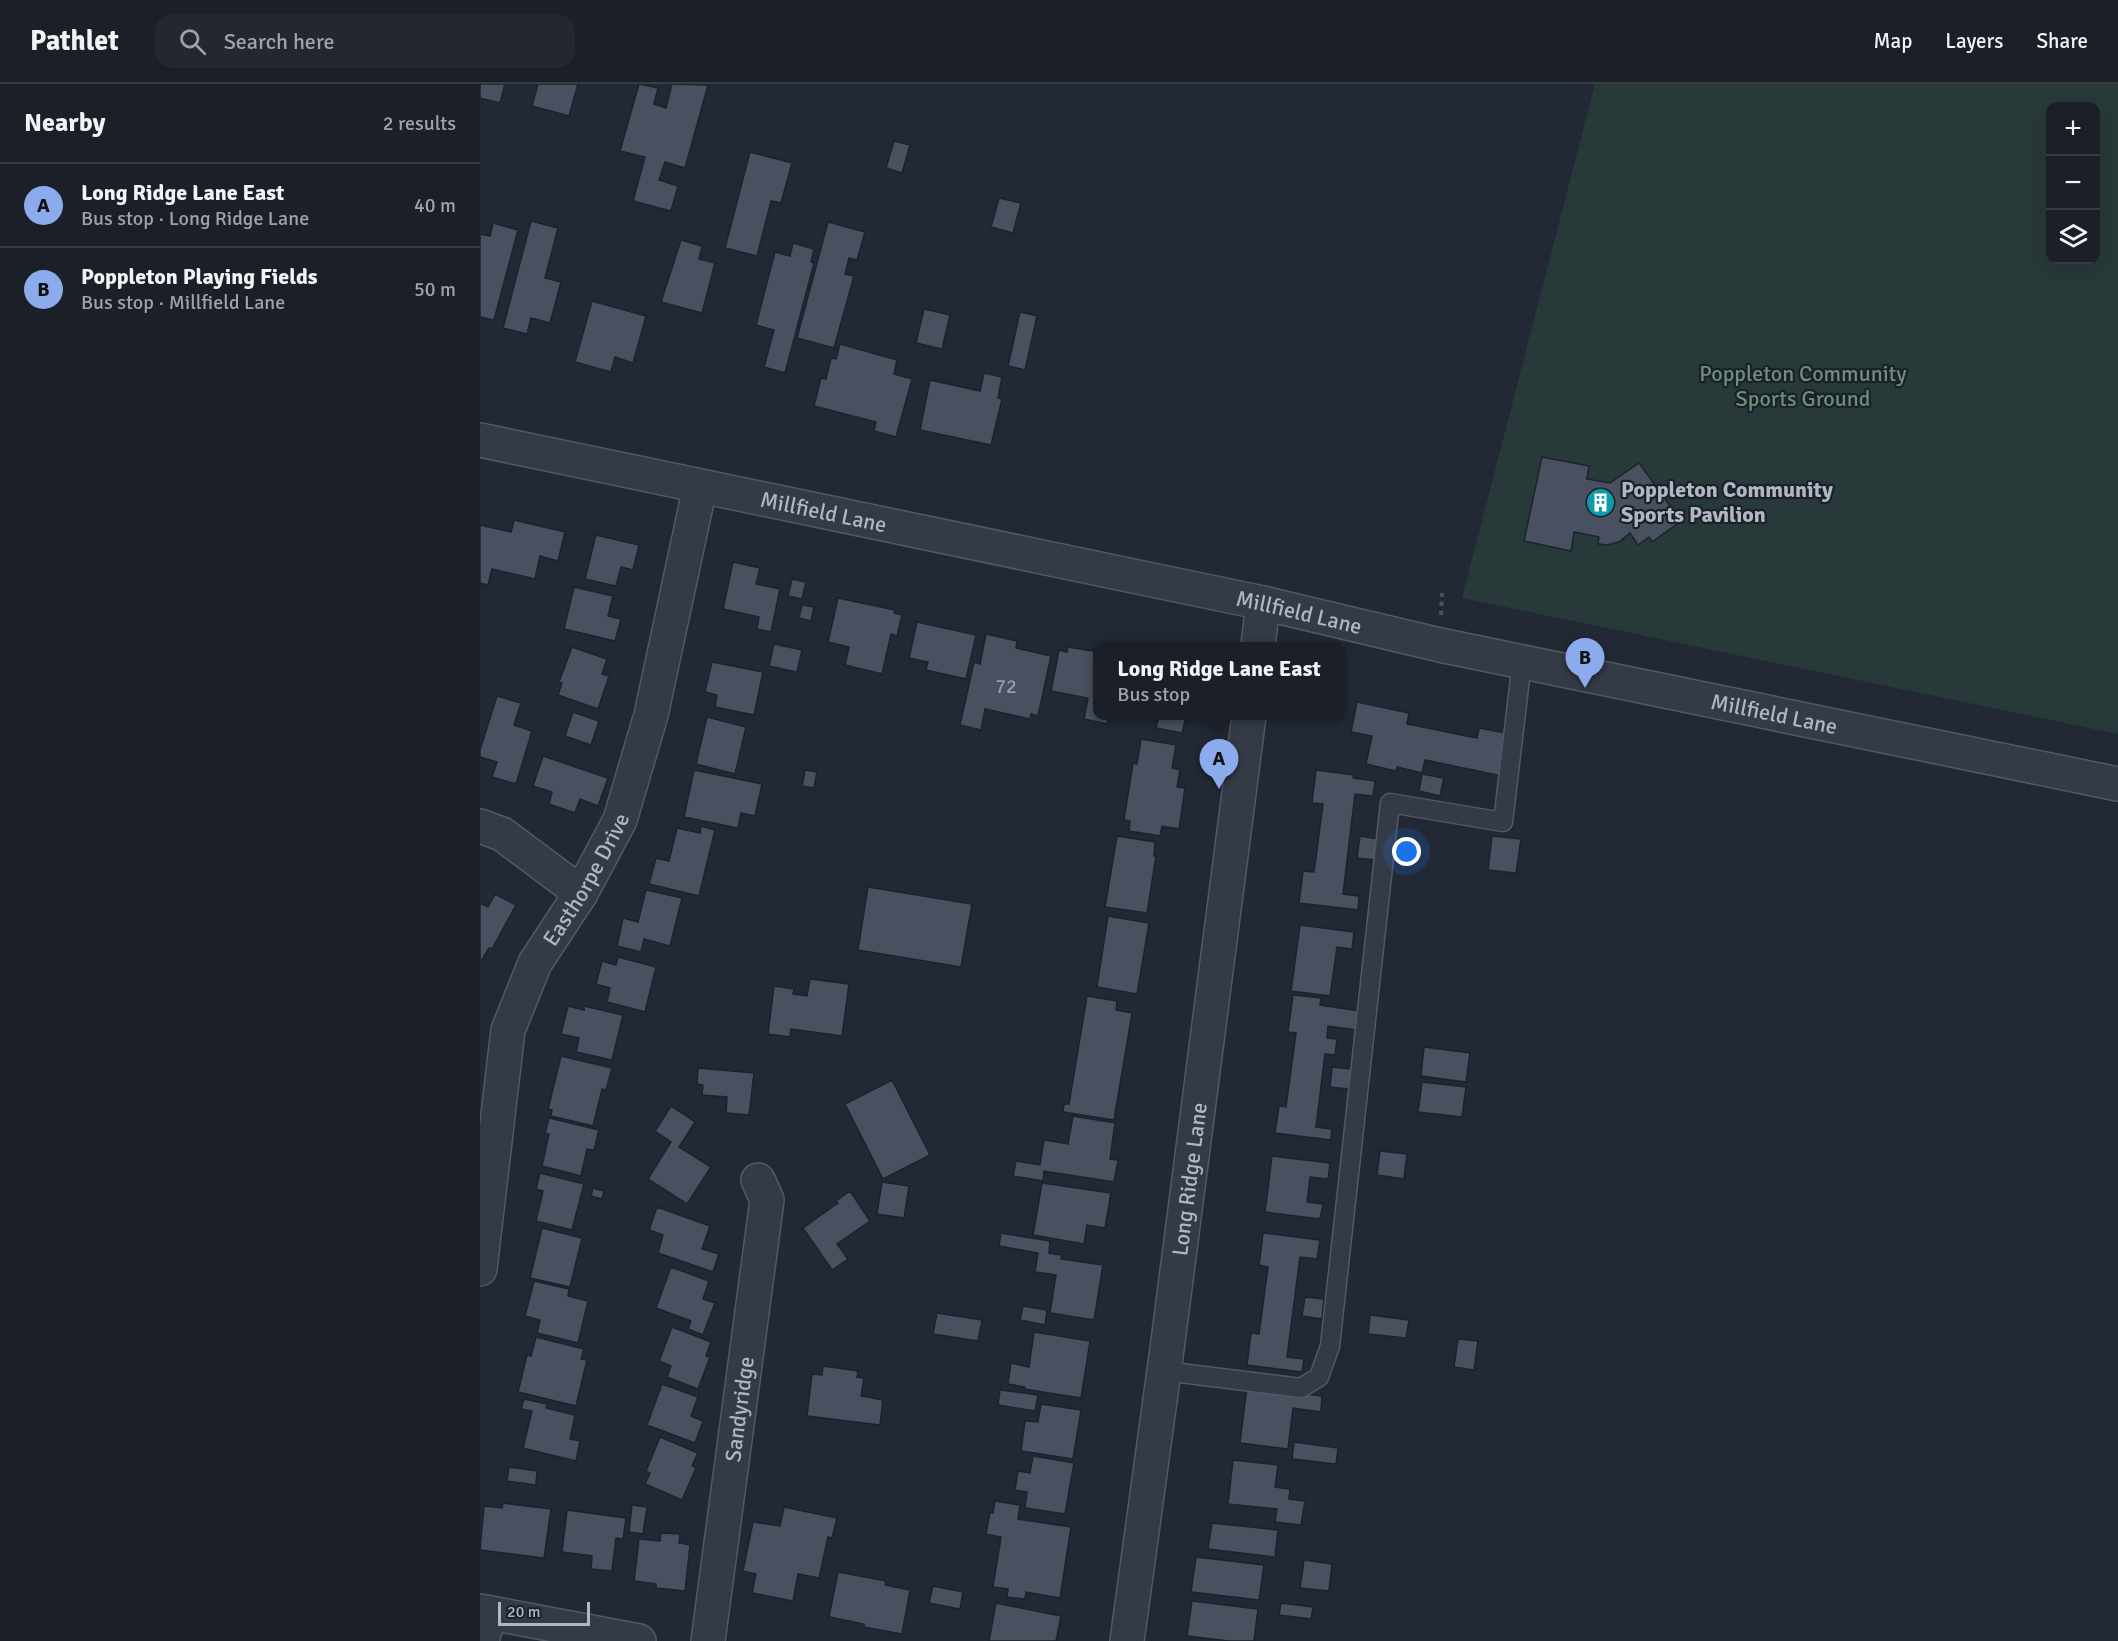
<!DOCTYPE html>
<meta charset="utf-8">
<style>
body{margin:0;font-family:Signika,sans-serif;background:#232730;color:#f1f3f6}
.controls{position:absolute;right:18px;top:18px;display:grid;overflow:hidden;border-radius:12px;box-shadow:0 6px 24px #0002}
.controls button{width:54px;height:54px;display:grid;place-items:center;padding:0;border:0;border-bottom:2px solid #383d45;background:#1a1f28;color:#f1f3f6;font:30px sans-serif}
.scale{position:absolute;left:18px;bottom:15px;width:92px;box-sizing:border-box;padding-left:6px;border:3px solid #b0b6c2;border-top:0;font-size:16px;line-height:21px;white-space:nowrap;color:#b0b6c2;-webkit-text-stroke:4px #1b202a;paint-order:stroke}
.you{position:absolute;left:927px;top:768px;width:21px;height:21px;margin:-15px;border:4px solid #fff;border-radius:50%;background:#1a73e8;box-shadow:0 0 0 9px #1a73e833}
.badge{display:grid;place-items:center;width:39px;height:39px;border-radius:50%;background:#8babec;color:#111;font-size:20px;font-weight:700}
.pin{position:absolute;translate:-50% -50px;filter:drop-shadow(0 2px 3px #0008)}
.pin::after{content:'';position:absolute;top:32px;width:21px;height:18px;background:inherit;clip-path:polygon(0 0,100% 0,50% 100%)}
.popup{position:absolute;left:613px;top:558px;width:252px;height:78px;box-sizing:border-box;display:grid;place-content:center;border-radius:12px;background:#1a1f28;filter:drop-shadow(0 2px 4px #0005);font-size:20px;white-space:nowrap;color:#9fa2a8}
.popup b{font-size:22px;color:#f1f3f6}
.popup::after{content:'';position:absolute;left:50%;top:100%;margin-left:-12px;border:12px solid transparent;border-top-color:#1a1f28}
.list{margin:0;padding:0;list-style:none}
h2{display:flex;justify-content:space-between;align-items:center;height:78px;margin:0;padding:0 24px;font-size:26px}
h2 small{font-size:20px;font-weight:400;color:#9fa2a8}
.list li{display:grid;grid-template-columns:39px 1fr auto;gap:18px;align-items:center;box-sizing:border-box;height:84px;padding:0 24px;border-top:2px solid #383d45}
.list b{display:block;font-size:22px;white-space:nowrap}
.list p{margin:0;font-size:20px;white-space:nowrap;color:#9fa2a8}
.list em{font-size:20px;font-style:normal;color:#9fa2a8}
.icon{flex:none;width:33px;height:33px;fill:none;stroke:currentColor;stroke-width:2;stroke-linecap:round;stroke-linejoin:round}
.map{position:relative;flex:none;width:1638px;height:1557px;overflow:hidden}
header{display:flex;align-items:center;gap:36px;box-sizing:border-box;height:84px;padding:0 30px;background:#1a1f28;border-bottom:2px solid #383d45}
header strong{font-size:28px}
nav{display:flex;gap:33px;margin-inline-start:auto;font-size:21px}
.search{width:420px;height:54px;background:#232730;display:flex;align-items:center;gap:15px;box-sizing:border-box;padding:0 21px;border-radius:18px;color:#9fa2a8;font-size:22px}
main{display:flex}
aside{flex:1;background:#1a1f28}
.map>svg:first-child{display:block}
</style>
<header>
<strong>Pathlet</strong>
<div class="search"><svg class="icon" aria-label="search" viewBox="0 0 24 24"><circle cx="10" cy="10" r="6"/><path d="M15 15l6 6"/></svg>Search here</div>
<nav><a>Map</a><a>Layers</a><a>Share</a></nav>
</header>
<main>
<aside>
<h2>Nearby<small>2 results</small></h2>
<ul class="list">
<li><span class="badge">A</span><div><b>Long Ridge Lane East</b><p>Bus stop · Long Ridge Lane</p></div><em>40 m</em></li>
<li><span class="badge">B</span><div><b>Poppleton Playing Fields</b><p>Bus stop · Millfield Lane</p></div><em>50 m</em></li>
</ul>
</aside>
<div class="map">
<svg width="1638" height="1557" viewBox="0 0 1638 1557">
<rect width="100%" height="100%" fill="#222935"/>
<path fill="#28393a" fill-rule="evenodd" d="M1115,0H1638V650L982,514ZM1570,22H1616V176H1570Z"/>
<path fill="#49505f" stroke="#1d222c" stroke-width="1.5" d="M0,0H25L20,19L0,14Z
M58,0H98L89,32L52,22Z
M159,0L178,4L174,20L186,24L192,0L228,1L205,84L185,78L179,96L198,102L191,127L153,117L165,73L140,67Z
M414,57L430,61L422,89L406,84Z
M270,68L312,79L301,119L291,117L277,172L245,164Z
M519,114L541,119L533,149L511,143Z
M51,137L78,144L65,194L81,198L70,239L51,234L47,250L23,244Z
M348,138L385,148L377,176L369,174L365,190L374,192L354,264L317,254Z
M13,139L38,146L14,236L0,233V150L10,152Z
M201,156L222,162L219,175L235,179L222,229L181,218Z
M313,159L334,165L331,178L334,179L305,289L284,283L294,246L276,241L295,168L310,172Z
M112,217L166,232L153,279L135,273L131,288L95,278Z
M444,225L470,231L462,265L436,259Z
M540,228L557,232L545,286L528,282Z
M360,260L417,276L414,290L432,295L416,353L394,347L396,338L334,322L341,294L346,295L351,274L356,275Z
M504,289L522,293L518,314L522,315L511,361L440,346L450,296L500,307Z
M1062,373L1109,382L1107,395L1130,399L1159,379L1201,437L1172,458L1169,453L1158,461L1150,449L1139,458L1127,461L1118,460L1119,453L1094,448L1091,467L1044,457Z
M34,436L85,448L78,477L60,472L55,495L12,485L8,501L0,499V441L31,448Z
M116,451L159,461L153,486L141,483L136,502L105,495Z
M253,478L280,484L276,500L300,505L291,548L277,545L279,533L243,525Z
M312,495L326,498L322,515L308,512Z
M94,503L133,512L128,532L141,535L135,557L84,545Z
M358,514L415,526L414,529L422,531L417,552L411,550L402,590L365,581L369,563L348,558Z
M322,521L334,523L331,537L319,534Z
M437,538L496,551L486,595L446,586L448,578L429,574Z
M506,550L537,557L536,564L571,572L558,632L551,630L550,635L505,625L501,646L480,641L494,578L500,580Z
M294,560L322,566L317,588L289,582Z
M92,563L127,575L122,590L129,592L118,625L78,611L82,599L79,598Z
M588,563L618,568V632H628L627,640L604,635L608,614L571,607L579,566L587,568Z
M232,578L283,588L274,631L235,623L237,611L225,608Z
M17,612L41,619L34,641L52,647L36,700L12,693L17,678L0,673V666Z
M877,618L929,629L927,640L997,654L999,644L1031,650L1022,692L945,676L942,689L917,683L916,687L886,680L892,652L871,648Z
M93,628L119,637L111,661L85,652Z
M679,632H706L702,649L676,644Z
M227,633L266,643L255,690L216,680Z
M661,655L696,661L692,684L700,686L697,703L705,704L699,745L682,742L680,752L649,747L650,737L644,736L653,679L657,680Z
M63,672L128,694L118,722L100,715L95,729L69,720L72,708L53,702Z
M214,686L282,700L275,732L261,729L258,744L204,733Z
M325,686L337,688L334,704L322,702Z
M836,686L874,691L873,694L895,697L893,712L875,710L863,810L879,812L878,826L819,819L823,787L834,788L843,720L832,719Z
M942,690L964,694L960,712L939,707Z
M221,742L235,746L219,812L169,800L176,774L189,777L197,744L220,749Z
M637,752L675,758L674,772H676L667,829L625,823Z
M880,752L898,755L896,776L877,774Z
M1012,752L1041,755L1036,789L1008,786Z
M388,803L492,820L481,883L378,866Z
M166,806L202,814L190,862L164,855L161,868L137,862L143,834L158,838Z
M15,810L36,821L12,865L9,864L2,876L0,875V819L8,823Z
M628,832L669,839L657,910L617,903Z
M820,841L874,848L872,865L857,863L850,912L811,907Z
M138,873L176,883L165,928L127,918L130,904L116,900L122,877L136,881Z
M330,895L369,900L362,952L311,945L310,953L288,950L294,902L314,905L313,910L327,912Z
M813,911L841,914L840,921L880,927L877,946L848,942L847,954L857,955L855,971L845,970L836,1043L852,1045L851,1056L795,1049L799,1022L806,1023L816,949L808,948Z
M607,912L637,917L636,926L652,929L634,1036L583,1028L584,1020H589Z
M88,922L104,926V922L143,931L132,976L96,968L99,954L81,950Z
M944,963L990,969L986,998L941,992Z
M81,972L132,984L126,1006L122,1005L113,1042L71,1032L72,1026L68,1025Z
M852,983L872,985L869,1005L850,1003Z
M218,984L274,989L269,1031L246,1029L247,1013L222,1011L223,1001L217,1000Z
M412,996L450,1071L403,1095L365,1020Z
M942,998L986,1003L982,1033L938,1028Z
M191,1022L215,1038L199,1063L231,1083L207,1120L168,1095L191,1058L175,1047Z
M593,1032L635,1039L630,1075L638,1076L634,1098L564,1087L563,1097L533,1092L536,1077L560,1081L564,1056L588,1060Z
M69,1034L119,1046L114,1066L107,1065L101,1092L62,1082L69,1050L65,1049Z
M900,1067L927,1070L924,1095L897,1091Z
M792,1072L850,1079L848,1095L830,1093L827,1118L843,1120L840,1135L785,1128Z
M60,1089L104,1100L92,1146L56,1137L63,1107L56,1105Z
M402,1098L429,1102L424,1134L397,1130Z
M562,1099L631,1109L625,1144L607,1141L604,1160L553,1151Z
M113,1104L124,1107L122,1115L111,1112Z
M370,1107L390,1137L357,1160L368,1175L352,1186L323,1144L358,1119L356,1117Z
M177,1123L230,1142L222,1165L239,1170L233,1188L178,1169L183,1151L169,1146Z
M62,1144L102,1154L90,1203L50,1194Z
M521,1149L570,1157L569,1169L582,1171L581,1175L623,1181L614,1236L570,1229L576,1191L555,1188L558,1169L519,1162Z
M783,1149L840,1156L837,1175L820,1173L807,1273L824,1275L822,1288L767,1281L771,1249L779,1250L788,1183L779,1181Z
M191,1183L229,1197L223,1215L235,1219L223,1251L208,1245L211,1237L176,1224Z
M54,1197L89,1205L88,1212L108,1217L98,1259L57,1249L60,1236L45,1232Z
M825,1213L844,1215L842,1235L822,1232Z
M543,1222L567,1226L565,1241L540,1236Z
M457,1229L502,1236L498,1257L453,1250Z
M890,1231L929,1236L926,1254L888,1250Z
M192,1243L231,1258L226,1272L230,1273L218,1305L187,1293L191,1282L179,1277Z
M554,1248L610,1257L601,1314L544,1305L545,1303L528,1300L531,1279L549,1283Z
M56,1253L104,1265L101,1275L107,1276L96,1322L38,1308L47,1271L51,1272Z
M978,1255L998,1257L994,1286L974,1283Z
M343,1282L378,1287L377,1293L384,1294L381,1312L403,1316L400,1341L327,1332L332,1290L342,1291Z
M182,1300L218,1313L211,1332L223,1337L215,1359L167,1341Z
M767,1303L842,1312L841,1328L813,1324L808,1365L760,1359Z
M520,1306L558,1311L555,1327L518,1321Z
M44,1315L67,1320L66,1324L95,1331L90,1355L100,1357L96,1377L43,1364L52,1327L41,1325Z
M561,1320L601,1326L593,1375L541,1367L545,1337L558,1338Z
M180,1353L218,1369L212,1382L216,1384L202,1416L165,1400L170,1389L166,1387Z
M814,1358L858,1364L856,1380L812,1375Z
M553,1372L594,1379L585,1430L545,1424L547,1408L535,1406L538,1387L550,1389Z
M753,1376L798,1381L795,1403L810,1405L809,1415L825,1417L821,1441L795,1438L797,1425L748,1420Z
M29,1383L57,1387L56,1401L27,1397Z
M515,1417L540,1421L538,1435L591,1443L580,1514L546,1508L545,1515L527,1513L528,1505L513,1503L521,1453L506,1450L510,1428L513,1429Z
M23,1419L71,1425L64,1474L0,1466L4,1422L22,1424Z
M152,1421L167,1423L163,1450L149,1448Z
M304,1423L357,1434L352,1454L348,1453L339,1494L318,1490L313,1517L272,1509L276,1490L263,1487L273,1438L300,1442Z
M87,1426L146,1434L143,1455L136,1454L132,1487L111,1485L112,1472L82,1468Z
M732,1439L798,1446L795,1473L728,1465Z
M181,1449L200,1450L199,1459L210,1461L205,1507L176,1504V1500L154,1497L159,1455L180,1457Z
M716,1473L784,1481L779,1516L711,1508Z
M824,1476L852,1480L849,1507L820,1504Z
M358,1488L406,1497L405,1501L430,1506L422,1550L384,1543V1540L349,1533Z
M453,1502L483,1508L480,1525L449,1519Z
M712,1517L778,1525L774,1557H749L707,1552Z
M516,1519L581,1532L576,1557H509Z
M801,1519L833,1523L831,1535L799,1531Z"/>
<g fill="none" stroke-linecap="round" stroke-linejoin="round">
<defs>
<path id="service" d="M684,1287L821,1304L839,1293L850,1262L910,719L1023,738L1042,578"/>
<g id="minor">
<path d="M0,742L22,750L101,809"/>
<path id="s1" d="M0,1185L28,946L55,879L101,809L140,736L171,631L220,403"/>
<path d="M0,1527L159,1557"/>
<path d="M2,1557L10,1529"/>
<path id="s2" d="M228,1557L287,1116L278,1096"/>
</g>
<g id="tertiary">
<path id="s3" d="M0,356L783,519L960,561L1638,700"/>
<path d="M778,562L783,519"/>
<path id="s4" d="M647,1557L687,1265L769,632"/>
</g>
</defs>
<use href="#service" stroke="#535963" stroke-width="21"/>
<use href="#minor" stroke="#535963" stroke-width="36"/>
<use href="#tertiary" stroke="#535963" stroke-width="36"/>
<path stroke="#465458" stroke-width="4" stroke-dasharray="4.5 4.5" stroke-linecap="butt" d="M961,531L962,509"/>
<use href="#service" stroke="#353b46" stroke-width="18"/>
<use href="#minor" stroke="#353b46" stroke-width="33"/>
<use href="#tertiary" stroke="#353b46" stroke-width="33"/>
</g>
<defs>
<symbol id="building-disc" viewBox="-11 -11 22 22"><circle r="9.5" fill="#0f9aa8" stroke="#1b202a"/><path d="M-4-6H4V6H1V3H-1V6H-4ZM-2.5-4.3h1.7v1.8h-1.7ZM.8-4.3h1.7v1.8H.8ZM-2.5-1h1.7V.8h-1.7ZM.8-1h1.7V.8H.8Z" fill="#fff"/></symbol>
</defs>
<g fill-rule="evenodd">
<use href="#building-disc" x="1104" y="402" width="33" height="33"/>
</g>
<g text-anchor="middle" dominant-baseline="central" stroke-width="4.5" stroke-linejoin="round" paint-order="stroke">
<g font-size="20" fill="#969ca9">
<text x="526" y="602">72</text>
</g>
<g font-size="22" fill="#6a9075" stroke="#1b202a">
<text x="1323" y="289">Poppleton Community<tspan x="1323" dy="25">Sports Ground</tspan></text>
</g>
<g font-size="22" font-weight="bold" fill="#b0b6c2" stroke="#1b202a" text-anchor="start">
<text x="1141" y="405">Poppleton Community<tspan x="1141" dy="25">Sports Pavilion</tspan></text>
</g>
<g font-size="22" fill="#b0b6c2" stroke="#1b202a">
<text stroke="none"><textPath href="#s3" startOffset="351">Millfield Lane</textPath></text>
<text stroke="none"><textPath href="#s3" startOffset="837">Millfield Lane</textPath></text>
<text stroke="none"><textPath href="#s3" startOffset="1323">Millfield Lane</textPath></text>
<text stroke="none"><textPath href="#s1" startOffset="411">Easthorpe Drive</textPath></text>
<text stroke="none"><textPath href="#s4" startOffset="466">Long Ridge Lane</textPath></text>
<text stroke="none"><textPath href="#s2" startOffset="234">Sandyridge</textPath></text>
</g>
</g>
</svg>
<div class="controls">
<button>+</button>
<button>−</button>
<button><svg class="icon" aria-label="layers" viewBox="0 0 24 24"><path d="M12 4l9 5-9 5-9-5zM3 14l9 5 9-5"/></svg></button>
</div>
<div class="scale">20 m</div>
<div class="you"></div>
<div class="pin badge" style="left:739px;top:705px">A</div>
<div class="popup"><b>Long Ridge Lane East</b>Bus stop</div>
<div class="pin badge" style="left:1105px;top:604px">B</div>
</div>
</main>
